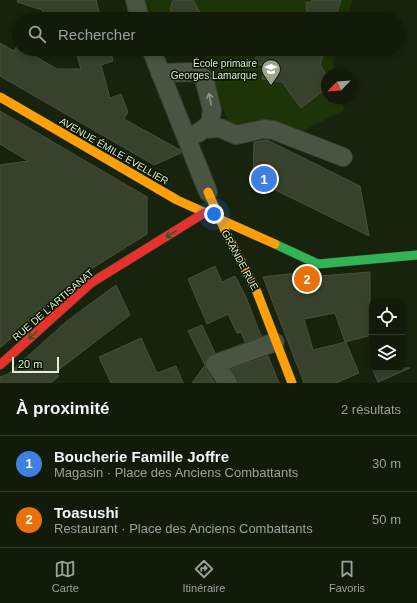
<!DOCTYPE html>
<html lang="fr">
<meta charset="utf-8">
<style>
body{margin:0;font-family:Arial,sans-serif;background:#1f2718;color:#f1f3f6}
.controls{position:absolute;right:12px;bottom:12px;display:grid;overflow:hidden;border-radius:8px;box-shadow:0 2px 6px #0003}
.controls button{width:36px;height:36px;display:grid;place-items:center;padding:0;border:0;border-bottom:1px solid #31382b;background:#121a0a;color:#f1f3f6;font:20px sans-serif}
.compass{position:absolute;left:321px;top:68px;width:36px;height:36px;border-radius:50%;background:#121a0a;box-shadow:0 2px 6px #0003;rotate:245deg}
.scale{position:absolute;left:12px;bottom:10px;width:47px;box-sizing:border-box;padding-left:4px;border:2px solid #deefd2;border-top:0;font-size:11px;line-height:14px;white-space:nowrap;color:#deefd2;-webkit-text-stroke:3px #071201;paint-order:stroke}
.you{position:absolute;left:214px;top:214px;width:14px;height:14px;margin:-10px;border:3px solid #fff;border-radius:50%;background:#1a73e8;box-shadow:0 0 0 6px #1a73e833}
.badge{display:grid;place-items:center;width:26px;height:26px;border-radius:50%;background:#99a88d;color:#fff;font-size:13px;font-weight:700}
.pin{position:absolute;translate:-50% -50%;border:2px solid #fff;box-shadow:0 1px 4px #0006}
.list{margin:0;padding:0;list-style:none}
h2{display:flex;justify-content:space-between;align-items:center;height:52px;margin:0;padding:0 16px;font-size:17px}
h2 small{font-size:13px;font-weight:400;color:#9ca19c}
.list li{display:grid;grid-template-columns:26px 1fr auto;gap:12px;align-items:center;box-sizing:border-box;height:56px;padding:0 16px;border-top:1px solid #31382b}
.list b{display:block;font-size:15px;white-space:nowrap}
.list p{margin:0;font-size:13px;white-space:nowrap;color:#9ca19c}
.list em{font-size:13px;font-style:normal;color:#9ca19c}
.icon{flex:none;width:22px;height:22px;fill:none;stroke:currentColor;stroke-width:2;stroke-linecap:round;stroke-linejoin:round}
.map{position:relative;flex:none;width:417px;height:383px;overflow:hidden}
.search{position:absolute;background:#121a0a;box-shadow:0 2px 6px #0003;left:12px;right:12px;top:12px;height:44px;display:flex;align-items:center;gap:10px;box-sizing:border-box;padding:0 14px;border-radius:22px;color:#9ca19c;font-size:15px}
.sheet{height:164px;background:#121a0a}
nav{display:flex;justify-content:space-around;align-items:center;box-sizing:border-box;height:56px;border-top:1px solid #31382b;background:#121a0a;font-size:11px;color:#9ca19c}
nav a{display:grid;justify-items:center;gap:2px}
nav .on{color:#99a88d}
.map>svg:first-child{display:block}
</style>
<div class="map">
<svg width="417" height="383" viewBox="0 0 417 383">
<rect width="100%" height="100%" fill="#18230e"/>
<path fill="#1d3308" d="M143,0H352L346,19H148Z
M158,49H337L333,63L336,74H327V98H341L344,110L297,134L231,131L204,55L159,54Z"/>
<path fill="#37412c" stroke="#46513d" d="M18,0H96L101,19H46L42,10L17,2Z
M173,0H193L204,19H173L170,9Z
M312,0H341L335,19H307L306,2L311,3Z
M0,43L14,51L17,46L57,69H81L75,49H110L113,61L101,65L110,98L121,94L128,112L124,119L180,150L181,153L154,165L0,76Z
M257,49H325L320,65L327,76V88L301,108L282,82L262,79L265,66L255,64Z
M0,111L147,197V234L83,274L0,348V165L28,161L0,144Z
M267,140L360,186L369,236L253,179L254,142Z
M215,266L222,282L235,276L246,297L261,336L245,342L241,332L237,333L228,314L207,324L188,279Z
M306,272L319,276L370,272V309H372V335L345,342L335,313L304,319L313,350L346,342L359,373L336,383H304L263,277Z
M116,285L130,315L56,372L59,376L51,383H0V377L8,374L67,321Z
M202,325L215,353L207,358L205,363L206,370L215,383H192L205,365L188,331Z
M141,338L157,373L176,366L183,383H111L99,357Z
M268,356L279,383H238L231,369Z
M372,368H410L378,382Z"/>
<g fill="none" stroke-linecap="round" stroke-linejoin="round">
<defs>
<path id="street" d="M135,0L140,19
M151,49L208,192
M160,73L195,72L204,78L212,110L210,124L198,133
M204,129L220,128L236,135L264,129L273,130L343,157
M228,383L215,364L275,342"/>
<path id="fast" d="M275,244L318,264L417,255"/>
<path id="slow" d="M0,97L177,200L275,244
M208,192L226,233L257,292L292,383"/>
<path id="jam" d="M0,365L91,283L204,213"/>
</defs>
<use href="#street" stroke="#343e2e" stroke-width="20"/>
<use href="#fast" stroke="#343e2e" stroke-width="10"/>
<use href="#slow" stroke="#343e2e" stroke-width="10"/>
<use href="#jam" stroke="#343e2e" stroke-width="10"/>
<use href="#street" stroke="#4a5442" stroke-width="18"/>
<use href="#fast" stroke="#30b455" stroke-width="9"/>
<use href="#slow" stroke="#ff9f0a" stroke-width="9"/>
<use href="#jam" stroke="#e5322d" stroke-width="9"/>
</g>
<defs><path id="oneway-shaft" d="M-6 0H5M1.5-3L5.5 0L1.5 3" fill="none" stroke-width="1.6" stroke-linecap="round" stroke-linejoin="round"/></defs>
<use stroke="#8d9a83" href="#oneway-shaft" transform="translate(210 99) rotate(-102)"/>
<g stroke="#1c632b">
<use href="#oneway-shaft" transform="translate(171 234) rotate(149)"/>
<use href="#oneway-shaft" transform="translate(33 335) rotate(138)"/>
</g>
<defs>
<symbol id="school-pin" viewBox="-11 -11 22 30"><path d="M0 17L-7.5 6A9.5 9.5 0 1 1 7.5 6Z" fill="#99a88d" stroke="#071201"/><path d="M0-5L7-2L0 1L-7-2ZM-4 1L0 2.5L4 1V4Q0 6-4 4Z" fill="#fff"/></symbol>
</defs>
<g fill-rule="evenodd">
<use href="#school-pin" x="260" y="58" width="22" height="30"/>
</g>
<g text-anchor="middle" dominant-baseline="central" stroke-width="3" stroke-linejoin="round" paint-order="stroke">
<g font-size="10" fill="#deefd2" stroke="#071201" text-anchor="end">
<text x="257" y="63">École primaire<tspan x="257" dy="12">Georges Lamarque</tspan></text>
</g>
<g font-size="10" fill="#deefd2" stroke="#071201">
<text transform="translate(114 151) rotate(30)">AVENUE ÉMILE EVELLIER</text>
<text transform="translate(240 260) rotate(62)">GRANDE RUE</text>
<text transform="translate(53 305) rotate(-41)">RUE DE L'ARTISANAT</text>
</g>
</g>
</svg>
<div class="controls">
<button><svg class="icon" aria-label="locate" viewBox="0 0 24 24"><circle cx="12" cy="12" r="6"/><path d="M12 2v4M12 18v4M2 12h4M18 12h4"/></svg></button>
<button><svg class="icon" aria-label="layers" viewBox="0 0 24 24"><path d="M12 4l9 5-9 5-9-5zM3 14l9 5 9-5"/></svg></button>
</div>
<svg class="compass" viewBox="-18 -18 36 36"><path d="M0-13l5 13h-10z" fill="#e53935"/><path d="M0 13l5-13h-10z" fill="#9ca19c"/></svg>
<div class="scale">20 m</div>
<div class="you"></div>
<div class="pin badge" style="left:264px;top:179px;background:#3f7fe0">1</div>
<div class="pin badge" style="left:307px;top:279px;background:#e8710a">2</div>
<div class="search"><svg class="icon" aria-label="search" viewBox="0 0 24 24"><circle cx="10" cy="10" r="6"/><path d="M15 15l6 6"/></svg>Rechercher</div>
</div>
<section class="sheet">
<h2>À proximité<small>2 résultats</small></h2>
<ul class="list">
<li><span class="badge" style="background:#3f7fe0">1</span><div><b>Boucherie Famille Joffre</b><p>Magasin · Place des Anciens Combattants</p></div><em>30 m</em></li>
<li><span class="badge" style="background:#e8710a">2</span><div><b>Toasushi</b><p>Restaurant · Place des Anciens Combattants</p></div><em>50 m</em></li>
</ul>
</section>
<nav>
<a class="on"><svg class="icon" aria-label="map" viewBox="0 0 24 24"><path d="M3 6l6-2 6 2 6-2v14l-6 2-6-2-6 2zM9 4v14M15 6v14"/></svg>Carte</a>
<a><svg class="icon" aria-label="directions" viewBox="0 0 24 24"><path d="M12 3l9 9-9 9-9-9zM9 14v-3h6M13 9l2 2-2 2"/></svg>Itinéraire</a>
<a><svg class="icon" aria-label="saved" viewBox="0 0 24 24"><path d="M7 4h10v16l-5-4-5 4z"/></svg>Favoris</a>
</nav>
